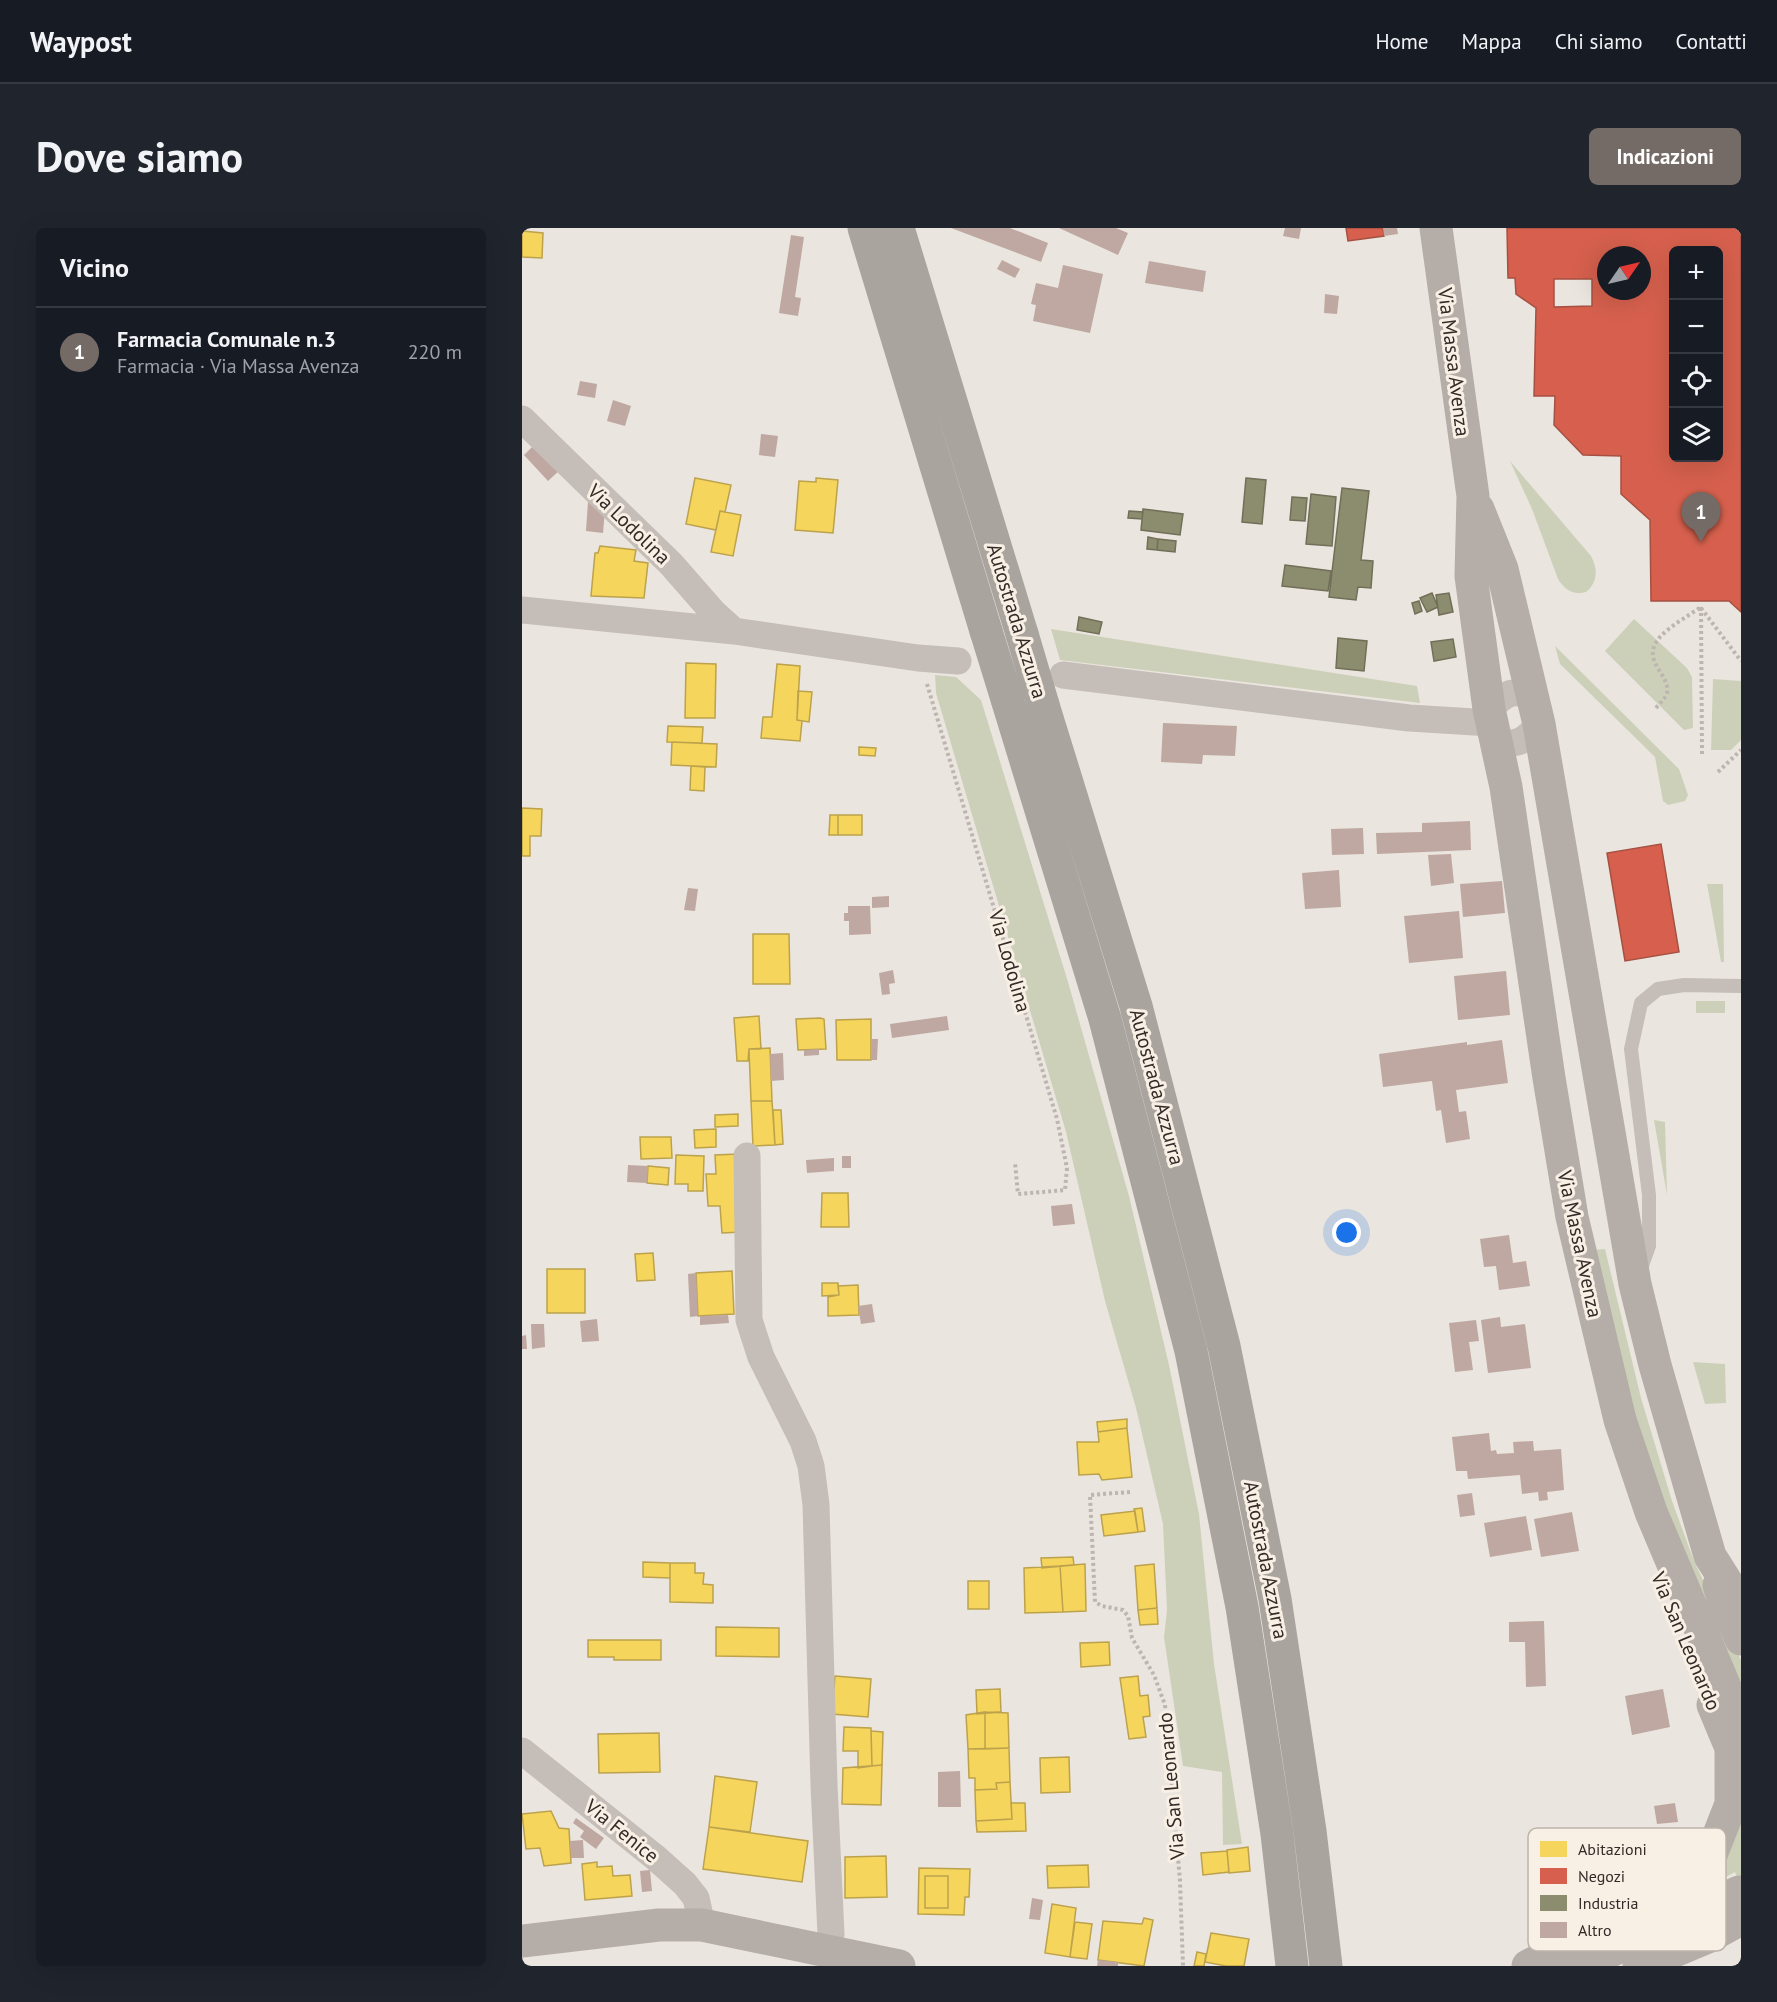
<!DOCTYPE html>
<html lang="it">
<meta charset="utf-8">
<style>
body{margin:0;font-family:"PT Sans",sans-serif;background:#20242c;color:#f1f3f6}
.controls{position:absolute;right:18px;top:18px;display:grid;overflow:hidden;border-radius:9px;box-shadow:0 6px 24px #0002}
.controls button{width:54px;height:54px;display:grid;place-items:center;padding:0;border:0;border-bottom:2px solid #363941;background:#171b24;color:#f1f3f6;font:30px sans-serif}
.compass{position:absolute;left:1075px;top:18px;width:54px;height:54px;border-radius:50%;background:#171b24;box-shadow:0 6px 24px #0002;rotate:56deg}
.you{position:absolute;left:825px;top:1005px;width:21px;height:21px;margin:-15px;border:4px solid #fff;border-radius:50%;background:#1a73e8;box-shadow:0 0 0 9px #1a73e833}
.badge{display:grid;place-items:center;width:39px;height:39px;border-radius:50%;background:#746b67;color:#fff;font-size:20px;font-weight:700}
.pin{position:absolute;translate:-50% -50px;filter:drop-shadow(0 2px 3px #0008)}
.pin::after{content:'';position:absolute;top:32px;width:21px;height:18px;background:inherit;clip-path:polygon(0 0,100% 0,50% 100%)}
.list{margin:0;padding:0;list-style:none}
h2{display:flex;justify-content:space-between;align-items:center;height:78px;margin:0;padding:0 24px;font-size:26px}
h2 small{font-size:20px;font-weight:400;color:#9ea1a6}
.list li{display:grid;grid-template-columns:39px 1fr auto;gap:18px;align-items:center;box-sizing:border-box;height:90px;padding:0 24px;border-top:2px solid #363941}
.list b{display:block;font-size:22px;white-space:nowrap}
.list p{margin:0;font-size:20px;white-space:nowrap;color:#9ea1a6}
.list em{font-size:20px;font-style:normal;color:#9ea1a6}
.icon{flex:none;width:33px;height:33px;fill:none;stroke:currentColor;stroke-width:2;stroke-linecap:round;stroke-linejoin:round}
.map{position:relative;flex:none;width:1219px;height:1738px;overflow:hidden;border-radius:9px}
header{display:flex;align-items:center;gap:36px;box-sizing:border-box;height:84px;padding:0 30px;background:#171b24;border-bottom:2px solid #363941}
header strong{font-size:28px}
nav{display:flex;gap:33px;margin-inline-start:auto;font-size:21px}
.intro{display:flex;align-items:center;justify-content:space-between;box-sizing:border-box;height:144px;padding:0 36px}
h1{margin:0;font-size:42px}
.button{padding:15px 27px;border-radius:9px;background:#746b67;color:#fff;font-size:21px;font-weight:700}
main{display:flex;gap:36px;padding:0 36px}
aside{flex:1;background:#171b24;border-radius:9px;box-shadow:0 6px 24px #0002}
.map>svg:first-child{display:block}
</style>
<header>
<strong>Waypost</strong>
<nav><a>Home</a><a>Mappa</a><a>Chi siamo</a><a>Contatti</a></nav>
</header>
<div class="intro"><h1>Dove siamo</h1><a class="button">Indicazioni</a></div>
<main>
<aside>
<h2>Vicino<small></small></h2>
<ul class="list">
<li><span class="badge">1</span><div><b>Farmacia Comunale n.3</b><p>Farmacia · Via Massa Avenza</p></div><em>220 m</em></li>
</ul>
</aside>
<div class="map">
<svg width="1219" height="1738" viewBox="0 0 1219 1738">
<rect width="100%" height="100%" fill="#ebe5df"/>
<path fill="#cdd0b9" d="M988,233L1069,328C1076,341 1076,354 1064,364C1051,368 1042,361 1036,351L1010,281Z
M1112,391L1165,440L1170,449L1171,500L1162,502L1083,423Z
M529,401L895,458L898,475L538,432Z
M1033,418L1157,541L1166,567L1163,573L1146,577L1141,573L1133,529L1038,436Z
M413,447L434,449L459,472L546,754L607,968L647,1137L677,1286L692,1436L720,1616L701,1617L700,1544L661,1538L642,1409L645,1382L641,1296L614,1180L583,1073L544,904L414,465Z
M1191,451L1219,453V512L1209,522H1189Z
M1185,656H1201L1202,734H1199Z
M1174,773H1203V785H1174Z
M1132,892L1143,894L1145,967Z
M1083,1021L1119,1170L1150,1273L1172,1333L1219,1432V1476L1136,1285L1070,1022Z
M1171,1134L1203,1136L1204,1175L1183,1176Z
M1219,1582V1661L1213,1644L1155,1676Z"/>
<path fill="#f6d55c" stroke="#bca24c" stroke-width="1.5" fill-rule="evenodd" d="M0,3L21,5L20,30L0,29Z
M173,250L209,257L203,284L198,283L194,302L164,296Z
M294,250L316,252L311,305L273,302L277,253L294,254Z
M198,283L219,287L211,328L189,324Z
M78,318L114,322L112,333L126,335L122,370L69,368L73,325H76Z
M164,435L194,436L193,490H163Z
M255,436L278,438L275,492L280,493L278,513L239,510L241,489H250Z
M276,463L290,464L287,494L275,492Z
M146,498L181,499L180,515L145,514Z
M150,514L195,516L194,539L149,537Z
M337,519L354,520L353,528L337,527Z
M169,538L183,539L182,563L168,562Z
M0,580L20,581L19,608H8V628H0Z
M308,587H316V607H307Z
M316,587H340V607H316Z
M231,706H267L268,756H231Z
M237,788L239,821H227L226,833H215L212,790Z
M298,790L302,791L304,821L276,822L274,791Z
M349,791V832H315L314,792Z
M248,820L250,873H229L227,821Z
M229,873H250L253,917L231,918Z
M251,882H259L261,916L253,917Z
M216,886V898L193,899V887Z
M194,901V919L173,920L172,902Z
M118,909H149L150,930L119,931Z
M216,926L220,1004L200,1005L198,978H186L184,946H194L193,927Z
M154,927L182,928L181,963H166V956H153Z
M126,938L147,940L146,957L125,955Z
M300,965H326L327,999H299Z
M131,1025L133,1052L115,1053L113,1026Z
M25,1041H63V1085H25Z
M210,1043L212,1086L176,1088L174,1045Z
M300,1055H316L317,1067L300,1068Z
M336,1057L337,1087L306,1088V1069L317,1067L316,1058Z
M605,1191V1200L576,1204L575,1194Z
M605,1200L610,1249L580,1252L577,1246L557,1247L555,1214H577L576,1204Z
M620,1280L623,1303L616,1304L612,1281Z
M613,1283L616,1304L582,1308L579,1287Z
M551,1329L552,1337L520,1340L519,1330Z
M121,1334L148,1335V1350L121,1349Z
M148,1335H173V1345H182L181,1356L191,1357V1375L148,1374Z
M563,1336L564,1383L541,1384L538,1338Z
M632,1336L635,1380L616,1382L613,1338Z
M538,1338L541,1384L503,1385L502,1340Z
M446,1353H467V1381H446Z
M635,1380L636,1396L618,1397L616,1382Z
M194,1399L257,1400V1429L194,1428Z
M66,1412H139V1432H92V1429H66Z
M587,1414L588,1437L559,1439L558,1415Z
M313,1448L349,1451L346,1489L310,1486Z
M616,1448L618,1468L626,1467L628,1488L621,1489L624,1509L607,1511L598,1450Z
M478,1461L479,1484L455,1486L454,1462Z
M463,1484L486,1485L487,1520L463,1521Z
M463,1484V1521H446L444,1487Z
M322,1499L349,1500L350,1538L336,1540V1523H321Z
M349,1503L361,1504L360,1537L350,1538Z
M137,1505L138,1544L77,1545L76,1506Z
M487,1520L488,1554L474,1555L475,1561L453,1562V1550H447L446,1521Z
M547,1529L548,1564L519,1565L518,1530Z
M360,1537L359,1577L320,1576L321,1540Z
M193,1548L235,1554L228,1604L187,1599Z
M488,1554L490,1591L454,1593L453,1562L475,1561L474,1555Z
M489,1575H503L504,1603L455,1604L454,1593L490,1591Z
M29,1583L37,1600L47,1601L49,1635L22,1638L18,1620L4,1621L0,1586Z
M187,1599L286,1613L280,1654L181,1641Z
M726,1619L728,1643L707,1645L705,1622Z
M705,1623L707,1644L681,1647L679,1625Z
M364,1628L365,1669L323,1670V1629Z
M75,1634V1639L90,1638L91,1648L108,1647L110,1668L63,1672L60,1636Z
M566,1637L567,1659L526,1660L525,1638Z
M397,1640L448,1641L447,1669H443L442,1687L396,1686ZM403,1648H426V1680H403Z
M403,1648H426V1680H403Z
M530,1676L554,1680L548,1729L523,1725Z
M622,1690L631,1692L622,1738L576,1732L581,1693L620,1696Z
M553,1694L570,1696L565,1731L548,1729Z
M689,1705L727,1711L722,1738H704L683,1734Z
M675,1724L684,1726L682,1738H672Z"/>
<path fill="#d6604d" stroke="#a55042" stroke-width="1.5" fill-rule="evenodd" d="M824,0H861L862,8L826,13Z
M985,0H1219V384L1207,373H1129L1128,292L1099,266V228L1061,227L1032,197L1033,168H1012L1014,80L994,66L993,50H986ZM1152,22H1196V230H1152ZM1084,27H1120V63H1084ZM1032,51H1070V78L1032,79Z
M1139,616L1157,724L1103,733L1085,625Z"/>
<path fill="#8c8c6e" stroke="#726f59" stroke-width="1.5" d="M724,250L744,252L740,296L720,294Z
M820,260L847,263L839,332L851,333L849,360L836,359L834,372L807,369Z
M789,266L814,269L810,318L784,316Z
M770,269L785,270L783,293L768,292Z
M621,281L661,286L658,307L619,302Z
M607,283L621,284L620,291L606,290Z
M626,309L636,311L635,322L625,321Z
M636,311L654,313L653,324L635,322Z
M763,337L809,343L806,363L760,358Z
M910,365L916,379L905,384L898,370Z
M927,365L931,384L917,387L914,367Z
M897,373L900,383L893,386L890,375Z
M557,389L580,394L577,406L555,402Z
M816,410L845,413L842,443L814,440Z
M931,411L934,429L912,433L909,414Z"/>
<path fill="#bea8a1" d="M429,0H488L526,15L519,34Z
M537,0H594L606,5L596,27Z
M763,0H779L777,11L761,8Z
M861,0H875L876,6L862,8Z
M269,7L282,9L273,69L279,70L276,88L257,85Z
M480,32L498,41L493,50L475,41Z
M627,33L684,43L681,64L623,55Z
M541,37L581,46L568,105L511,93L514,77L509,76L514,55L536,60Z
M803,66L817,68L815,86L802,85Z
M58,153L75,156L73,170L55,167Z
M91,172L109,178L103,198L85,193Z
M239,206L256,208L253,229L237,227Z
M13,216L38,242L26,253L2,227Z
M66,274L83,282L81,305L64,303Z
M641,495L715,498L713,528L681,527L680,536L639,534Z
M948,593L949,622L855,626L854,605L900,604V595Z
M841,600L842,626L810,627L809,601Z
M929,626L932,655L909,658L906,627Z
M817,642L819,679L783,681L780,645Z
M980,653L983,685L941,689L938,656Z
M166,660L176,661L173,683L162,682Z
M367,668V679L350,680V669Z
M326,678H348L349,706L327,707V693H322V685H326Z
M937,683L941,730L887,735L882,688Z
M371,742L373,755L367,756L368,766L360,767L357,745Z
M984,743L988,787L936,792L932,748Z
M425,788L427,802L370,810L368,796Z
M349,811H356L355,832H349Z
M980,812L986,855L934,862L937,884L944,883L948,911L924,915L919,882L914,883L910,853L861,859L857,826L945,814V817Z
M297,821V827L282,828V822Z
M261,825L262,852L249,853L248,826Z
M320,928H329V940H320Z
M312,930V943L285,945L284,932Z
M106,937L126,938L125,955L105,954Z
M550,976L553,996L531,998L529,978Z
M987,1007L991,1035L1004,1033L1008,1058L977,1062L974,1038L962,1039L958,1011Z
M174,1045L176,1088L168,1089L166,1046Z
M350,1076L353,1094L339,1096L336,1078Z
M206,1087L207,1095L178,1097V1088Z
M978,1089L979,1099L1003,1096L1009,1140L966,1145L959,1092Z
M75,1091L77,1113L60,1114L58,1093Z
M954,1092L957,1113L947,1114L951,1142L933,1144L927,1095Z
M9,1096H22L23,1119L10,1121Z
M4,1107L5,1121H0V1108Z
M967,1205L969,1223L974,1222L975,1226L992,1225L991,1214L1011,1213L1012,1223L1039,1221L1042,1262L1025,1264L1026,1272L1017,1273L1016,1264L1000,1266L998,1247L946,1251L945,1243H934L930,1209Z
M950,1265L953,1287L938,1289L935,1267Z
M1050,1284L1057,1323L1019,1329L1012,1291Z
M1004,1288L1010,1322L968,1329L962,1295Z
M1022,1393L1024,1458L1004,1459L1003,1414H987V1394Z
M1141,1461L1148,1499L1110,1507L1103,1468Z
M438,1543L439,1579H416V1544Z
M1153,1575L1156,1594L1135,1596L1132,1578Z
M54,1590L82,1610L74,1621L58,1609L62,1603L51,1595Z
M61,1612L62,1630H49L48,1613Z
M128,1642L130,1663L120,1664L118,1643Z
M510,1670L521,1672L518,1692L507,1691Z
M576,1732L596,1734V1738H575Z"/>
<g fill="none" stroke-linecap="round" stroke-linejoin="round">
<path stroke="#bdb5b0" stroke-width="4" stroke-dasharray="3 3" stroke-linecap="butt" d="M1179,379L1180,526
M1179,380L1219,433
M405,456L535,891L545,940L543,962L496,966L493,935
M1134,480C1138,475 1143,471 1145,465C1149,446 1117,433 1138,409C1148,398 1166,388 1179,379
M1196,544L1219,522
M608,1264L568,1267L573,1374L580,1378L601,1382L606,1388L610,1410L632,1447L643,1477L658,1653L661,1738"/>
<path stroke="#c4bdb8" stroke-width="14" d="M1118,1043L1127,1018V967L1109,821L1119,775L1136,761L1162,757L1219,758"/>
<path stroke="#c4bdb8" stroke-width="27" d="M0,191L149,336L191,384L212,403
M0,382L212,403L396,430L436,433
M541,447L887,490L969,495
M967,481C984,466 988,460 1011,469
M974,514C996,518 1003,513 1017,496
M225,928L227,1092L239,1129L281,1213L289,1238L294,1277L302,1557L309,1706L306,1723
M0,1523L134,1630L163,1656L174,1670L180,1697"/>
<path stroke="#b5ada8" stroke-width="33" d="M914,0L951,268L949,348L967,481L984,559L1027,850L1050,989L1098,1192L1129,1284L1219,1497
M956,281L980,341L1017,496L1113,1056L1133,1137L1188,1328L1219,1377
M1197,1357L1202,1373L1219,1411
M0,1713L137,1697H180L377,1738
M1006,1738L1144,1669L1187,1632L1209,1576V1520L1191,1477
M1056,1738L1217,1664
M1117,1738L1188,1708L1219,1691"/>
<path stroke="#aaa49e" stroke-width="33" d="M342,0L464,403
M376,0L500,406
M485,471L583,791L669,1123L720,1379L755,1606L770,1738
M521,477L614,778L702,1118L753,1371L788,1603L804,1738"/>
<path stroke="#aaa49e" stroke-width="33" d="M464,403L485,471
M500,406L521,477"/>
</g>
<g text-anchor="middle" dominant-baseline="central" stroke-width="6" stroke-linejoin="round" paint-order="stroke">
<g font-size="20" fill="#342a27" stroke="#f8efe5">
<text transform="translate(932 134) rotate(83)">Via Massa Avenza</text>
<text transform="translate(107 296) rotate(44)">Via Lodolina</text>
<text transform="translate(495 393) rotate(73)">Autostrada Azzurra</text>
<text transform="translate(488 733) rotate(74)">Via Lodolina</text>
<text transform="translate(635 859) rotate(75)">Autostrada Azzurra</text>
<text transform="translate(1058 1016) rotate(78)">Via Massa Avenza</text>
<text transform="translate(744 1332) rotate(79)">Autostrada Azzurra</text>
<text transform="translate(1164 1413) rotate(67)">Via San Leonardo</text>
<text transform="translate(649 1558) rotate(-95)">Via San Leonardo</text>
<text transform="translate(100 1603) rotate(39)">Via Fenice</text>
</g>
</g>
<rect x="1006" y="1600" width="198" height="123" rx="9" fill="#f8efe5" stroke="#bdb4ac" stroke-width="1.5"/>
<rect x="1018" y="1613" width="27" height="16" fill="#f6d55c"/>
<rect x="1018" y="1640" width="27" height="16" fill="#d6604d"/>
<rect x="1018" y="1667" width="27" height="16" fill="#8c8c6e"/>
<rect x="1018" y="1694" width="27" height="16" fill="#bea8a1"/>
<g font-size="16" fill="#342a27">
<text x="1056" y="1627">Abitazioni</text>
<text x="1056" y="1654">Negozi</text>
<text x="1056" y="1681">Industria</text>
<text x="1056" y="1708">Altro</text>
</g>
</svg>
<div class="controls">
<button>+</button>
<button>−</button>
<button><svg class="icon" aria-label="locate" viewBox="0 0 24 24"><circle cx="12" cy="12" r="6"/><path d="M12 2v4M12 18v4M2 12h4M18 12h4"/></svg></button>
<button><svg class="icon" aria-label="layers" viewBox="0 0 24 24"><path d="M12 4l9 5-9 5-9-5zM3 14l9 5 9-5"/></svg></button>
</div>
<svg class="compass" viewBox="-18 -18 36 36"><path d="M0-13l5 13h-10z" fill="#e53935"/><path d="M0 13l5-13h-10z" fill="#9ea1a6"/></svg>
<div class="you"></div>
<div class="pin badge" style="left:1179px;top:314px">1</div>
</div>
</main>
